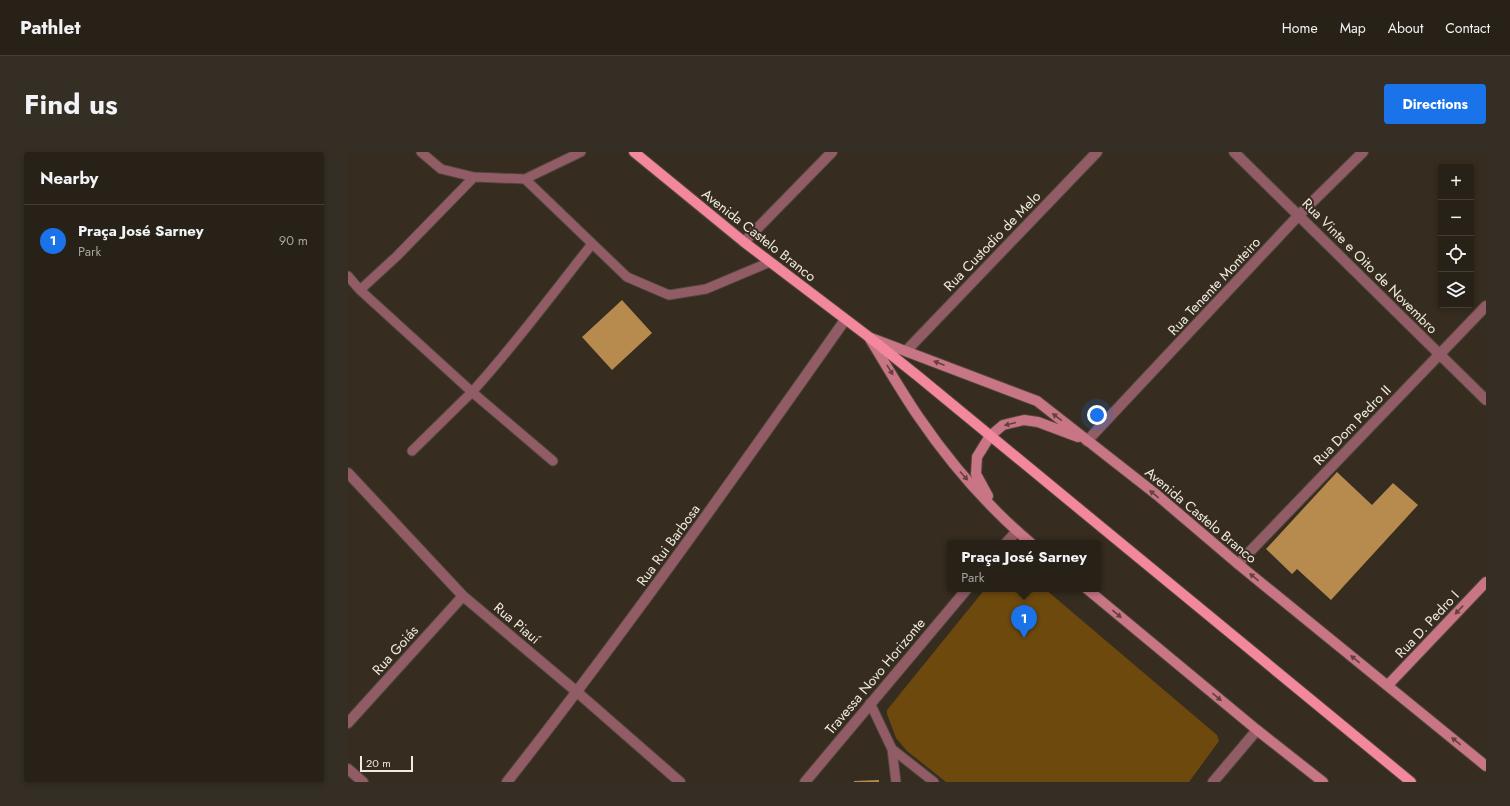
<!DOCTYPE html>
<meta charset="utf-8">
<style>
body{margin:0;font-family:Jost,sans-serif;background:#342e24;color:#f1f3f6}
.controls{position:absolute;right:12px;top:12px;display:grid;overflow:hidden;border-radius:4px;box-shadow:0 2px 6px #0003}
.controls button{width:36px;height:36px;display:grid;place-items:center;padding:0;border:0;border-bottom:1px solid #443e36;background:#282117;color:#f1f3f6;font:20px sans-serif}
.scale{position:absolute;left:12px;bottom:10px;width:53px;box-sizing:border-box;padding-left:4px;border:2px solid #f0eae1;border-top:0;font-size:11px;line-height:14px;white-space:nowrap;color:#f0eae1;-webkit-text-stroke:3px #362c1f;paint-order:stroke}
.you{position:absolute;left:749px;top:263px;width:14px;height:14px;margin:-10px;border:3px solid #fff;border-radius:50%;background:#1a73e8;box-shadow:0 0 0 6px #1a73e833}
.badge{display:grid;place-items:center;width:26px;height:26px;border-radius:50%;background:#1a73e8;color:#fff;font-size:13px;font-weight:700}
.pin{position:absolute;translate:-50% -33px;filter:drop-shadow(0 1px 2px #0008)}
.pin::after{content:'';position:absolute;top:21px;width:14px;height:12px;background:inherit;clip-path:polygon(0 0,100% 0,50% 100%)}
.popup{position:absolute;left:599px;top:388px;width:154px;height:52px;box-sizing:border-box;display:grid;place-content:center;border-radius:4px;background:#282117;filter:drop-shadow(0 1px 3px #0005);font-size:13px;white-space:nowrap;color:#a5a3a1}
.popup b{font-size:15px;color:#f1f3f6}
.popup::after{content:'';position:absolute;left:50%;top:100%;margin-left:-8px;border:8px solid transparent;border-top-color:#282117}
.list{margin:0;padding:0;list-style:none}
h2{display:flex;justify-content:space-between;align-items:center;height:52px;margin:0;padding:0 16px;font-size:17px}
h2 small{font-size:13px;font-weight:400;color:#a5a3a1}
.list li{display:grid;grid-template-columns:26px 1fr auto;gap:12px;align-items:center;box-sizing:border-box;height:72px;padding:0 16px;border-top:1px solid #443e36}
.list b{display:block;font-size:15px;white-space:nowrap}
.list p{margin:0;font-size:13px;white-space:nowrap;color:#a5a3a1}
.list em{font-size:13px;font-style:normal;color:#a5a3a1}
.icon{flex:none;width:22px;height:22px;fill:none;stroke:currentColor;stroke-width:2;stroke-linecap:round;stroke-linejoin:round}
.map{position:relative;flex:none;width:1138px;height:630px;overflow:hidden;border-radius:4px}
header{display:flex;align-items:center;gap:24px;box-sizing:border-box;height:56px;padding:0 20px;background:#282117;border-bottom:1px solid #443e36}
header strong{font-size:19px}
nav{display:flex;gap:22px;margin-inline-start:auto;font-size:14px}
.intro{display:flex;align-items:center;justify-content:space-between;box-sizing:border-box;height:96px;padding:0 24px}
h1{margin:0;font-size:28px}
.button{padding:10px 18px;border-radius:4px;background:#1a73e8;color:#fff;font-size:14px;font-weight:700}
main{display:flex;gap:24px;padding:0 24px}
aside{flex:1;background:#282117;border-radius:4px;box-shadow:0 2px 6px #0003}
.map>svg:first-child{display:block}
</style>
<header>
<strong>Pathlet</strong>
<nav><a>Home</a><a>Map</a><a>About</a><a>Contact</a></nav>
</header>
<div class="intro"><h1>Find us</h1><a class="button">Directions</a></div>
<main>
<aside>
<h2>Nearby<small></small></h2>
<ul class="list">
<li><span class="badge">1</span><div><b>Praça José Sarney</b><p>Park</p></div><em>90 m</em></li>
</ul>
</aside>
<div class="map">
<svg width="1138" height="630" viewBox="0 0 1138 630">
<rect width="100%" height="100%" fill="#362c1f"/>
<path fill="#6e490e" d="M637,437H697L869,583L871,589L841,630H598L559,599L548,586L539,562V558Z"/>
<path fill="#b78a4d" d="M274,148L304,181L264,218L234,185Z
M989,320L1024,353L1045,331L1070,353L983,448L949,417L944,422L918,397Z
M531,628V630H506V629Z"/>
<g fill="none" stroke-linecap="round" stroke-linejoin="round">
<defs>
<path id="service" d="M73,0L93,17L126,25L177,27L233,0
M177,27L279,125L321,143L358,137L422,110
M0,124L12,138L49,104L126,25
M12,138L124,240L64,299
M205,309L124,240C167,193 205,141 244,92
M522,551L544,597L548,630
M544,597L586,630"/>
<path id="minor" d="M886,0L1138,248
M396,90L484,0
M559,198L749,0
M739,289L950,64L1015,0
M0,321L115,444L229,540L332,630
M658,391L669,379
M890,412L1138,154
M0,571L115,444
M0,617L15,630
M159,630C277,480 387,324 497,168
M457,630L619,437"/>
<path id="tertiary" d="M865,630L909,578"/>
<path id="secondary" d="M523,186L689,249L809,343L890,412L1138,614
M522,187C538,213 553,239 570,264C602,311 640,355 683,391
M640,344L628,322L629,305L642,284L655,273L676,268L690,270L730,285
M739,437L909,578L975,630
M1040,533L1138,430"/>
<path id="primary" d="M286,0L396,90L521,185L571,225L1063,630"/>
</defs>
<use href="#service" stroke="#50473a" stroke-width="11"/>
<use href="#minor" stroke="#50473a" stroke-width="12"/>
<use href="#tertiary" stroke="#50473a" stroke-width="12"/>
<use href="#secondary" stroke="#50473a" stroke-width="12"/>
<use href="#primary" stroke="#50473a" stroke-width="12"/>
<use href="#service" stroke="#915c66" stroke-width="9"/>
<use href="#minor" stroke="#915c66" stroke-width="10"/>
<use href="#tertiary" stroke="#915c66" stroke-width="10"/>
<use href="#secondary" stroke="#c87585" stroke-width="10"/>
<use href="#primary" stroke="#f2879d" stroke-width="10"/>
</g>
<defs><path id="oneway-solid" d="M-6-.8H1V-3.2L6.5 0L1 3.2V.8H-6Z"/></defs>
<g fill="#62423e">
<use href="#oneway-solid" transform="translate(591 211) rotate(-159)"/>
<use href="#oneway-solid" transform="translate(542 218) rotate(58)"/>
<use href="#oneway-solid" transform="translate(709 265) rotate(-142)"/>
<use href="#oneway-solid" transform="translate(662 272) rotate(166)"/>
<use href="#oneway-solid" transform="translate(616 324) rotate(48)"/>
<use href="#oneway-solid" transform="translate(806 342) rotate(-141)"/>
<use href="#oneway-solid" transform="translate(906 425) rotate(-141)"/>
<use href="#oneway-solid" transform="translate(1111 458) rotate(133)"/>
<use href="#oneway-solid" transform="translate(769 462) rotate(40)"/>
<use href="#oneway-solid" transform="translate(1007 507) rotate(-141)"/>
<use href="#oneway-solid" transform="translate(869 545) rotate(40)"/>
<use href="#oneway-solid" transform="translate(1108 589) rotate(-141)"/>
</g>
<g text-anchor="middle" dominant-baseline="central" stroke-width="4" stroke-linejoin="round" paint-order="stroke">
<g font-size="14" fill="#f0eae1" stroke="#362c1f">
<text transform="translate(411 83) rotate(38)">Avenida Castelo Branco</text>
<text transform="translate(644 89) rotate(-46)">Rua Custodio de Melo</text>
<text transform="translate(1022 114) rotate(45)">Rua Vinte e Oito de Novembro</text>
<text transform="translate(866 134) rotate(-47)">Rua Tenente Monteiro</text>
<text transform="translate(1004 273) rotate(-46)">Rua Dom Pedro II</text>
<text transform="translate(853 363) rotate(40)">Avenida Castelo Branco</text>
<text transform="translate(320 393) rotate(-54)">Rua Rui Barbosa</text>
<text transform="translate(169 471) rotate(40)">Rua Piauí</text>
<text transform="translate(1079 472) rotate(-47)">Rua D. Pedro I</text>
<text transform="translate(47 498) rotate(-48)">Rua Goiás</text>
<text transform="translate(527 524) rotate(-50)">Travessa Novo Horizonte</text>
</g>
</g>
</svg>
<div class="controls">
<button>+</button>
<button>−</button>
<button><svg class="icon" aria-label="locate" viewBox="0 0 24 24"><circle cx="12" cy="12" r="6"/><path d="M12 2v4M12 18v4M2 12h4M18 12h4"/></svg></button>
<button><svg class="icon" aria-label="layers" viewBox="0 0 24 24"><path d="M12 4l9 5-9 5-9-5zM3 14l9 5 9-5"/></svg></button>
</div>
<div class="scale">20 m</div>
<div class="you"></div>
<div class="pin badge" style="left:676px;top:486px">1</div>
<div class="popup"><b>Praça José Sarney</b>Park</div>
</div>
</main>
